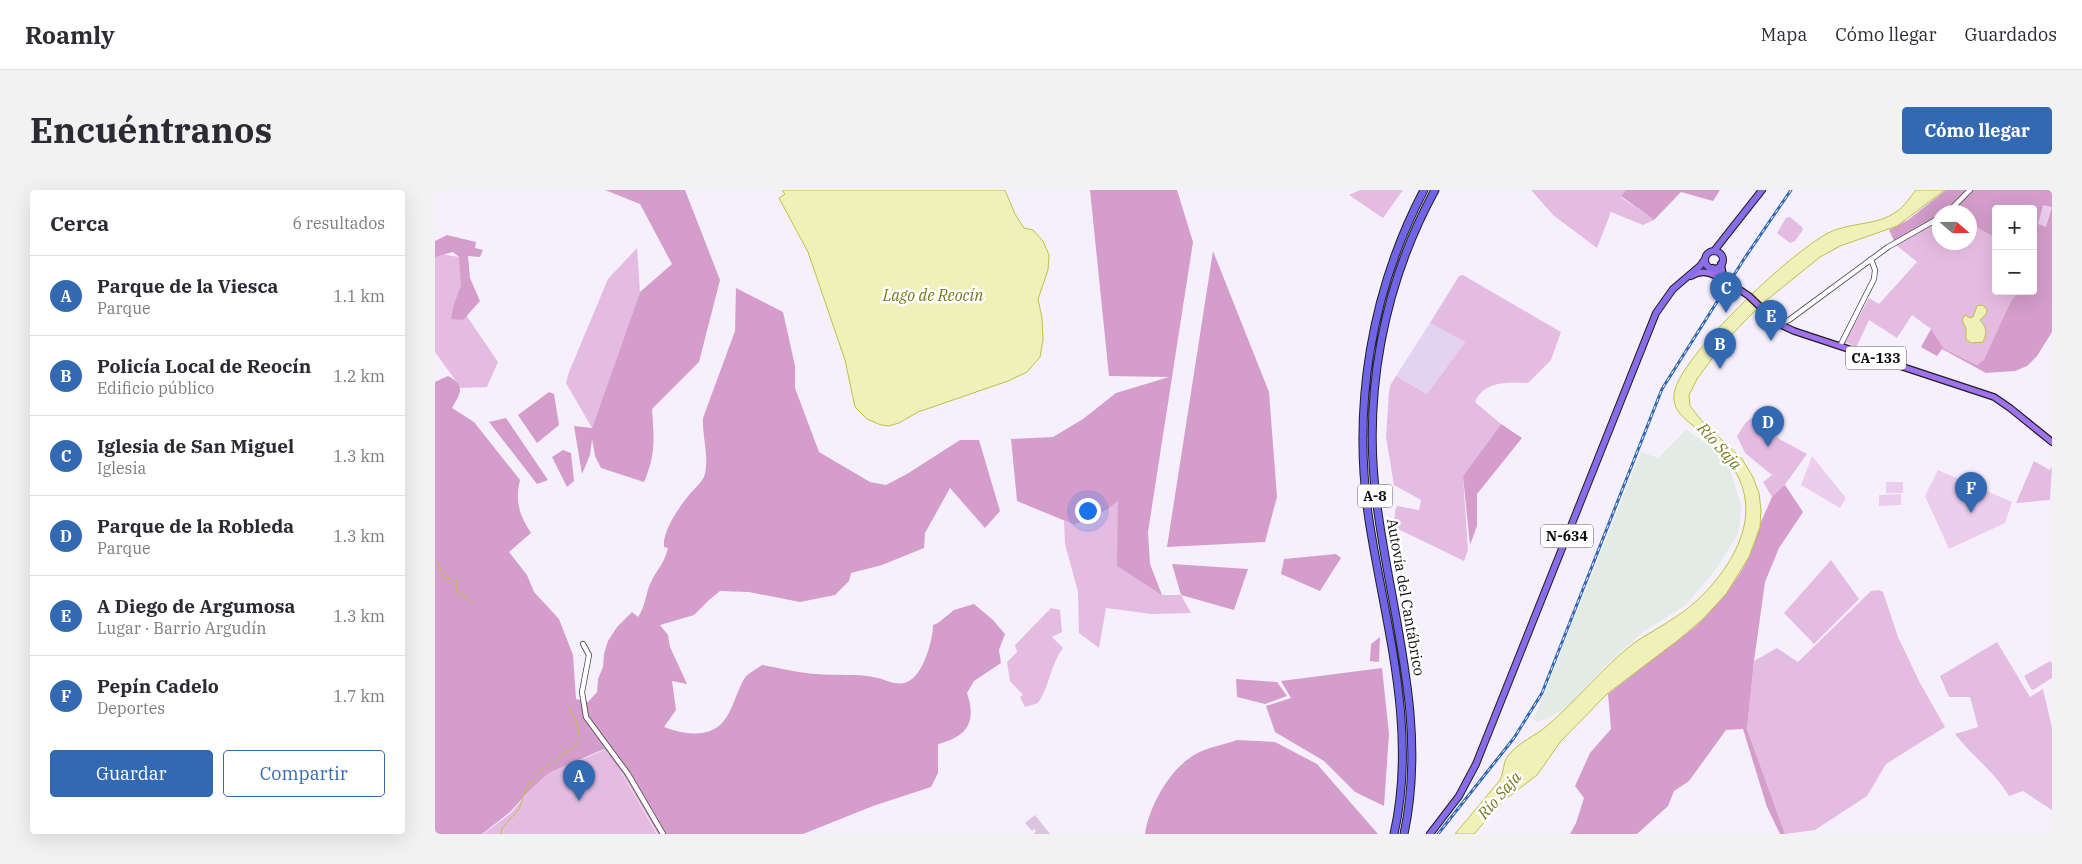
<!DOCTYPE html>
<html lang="es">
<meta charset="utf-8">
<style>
body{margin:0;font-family:"IBM Plex Serif",serif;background:#f2f2f3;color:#2b2b33}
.controls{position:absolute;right:15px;top:15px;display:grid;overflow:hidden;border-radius:5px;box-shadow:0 5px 20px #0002}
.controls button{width:45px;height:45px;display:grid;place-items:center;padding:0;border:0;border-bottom:1px solid #e1e1e2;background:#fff;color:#2b2b33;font:25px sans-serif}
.compass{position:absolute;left:1497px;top:15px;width:45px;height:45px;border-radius:50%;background:#fff;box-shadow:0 5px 20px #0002;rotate:110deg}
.you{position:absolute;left:652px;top:320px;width:18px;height:18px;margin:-12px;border:4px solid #fff;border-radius:50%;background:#1a73e8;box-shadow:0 0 0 8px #1a73e833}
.badge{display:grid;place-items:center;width:32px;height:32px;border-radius:50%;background:#3369b0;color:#fff;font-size:16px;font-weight:700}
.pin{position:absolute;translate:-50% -41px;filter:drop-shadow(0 1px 2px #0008)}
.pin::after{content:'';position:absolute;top:26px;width:18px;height:15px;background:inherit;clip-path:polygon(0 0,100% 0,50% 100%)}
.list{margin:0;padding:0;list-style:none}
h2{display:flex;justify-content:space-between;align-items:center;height:65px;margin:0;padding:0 20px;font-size:21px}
h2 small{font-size:16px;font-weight:400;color:#7c7c81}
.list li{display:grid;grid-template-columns:32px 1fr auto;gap:15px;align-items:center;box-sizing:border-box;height:80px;padding:0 20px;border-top:1px solid #e1e1e2}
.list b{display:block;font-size:19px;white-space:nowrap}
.list p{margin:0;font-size:16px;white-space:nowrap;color:#7c7c81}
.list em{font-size:16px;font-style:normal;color:#7c7c81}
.actions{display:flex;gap:10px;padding:15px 20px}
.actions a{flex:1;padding:11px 0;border:1px solid #3369b0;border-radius:5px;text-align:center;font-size:18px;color:#3369b0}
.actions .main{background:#3369b0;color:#fff}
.map{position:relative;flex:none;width:1617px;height:644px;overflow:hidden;border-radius:5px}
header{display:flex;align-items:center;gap:30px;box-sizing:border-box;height:70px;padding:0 25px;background:#fff;border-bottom:1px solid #e1e1e2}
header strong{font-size:24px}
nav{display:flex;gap:28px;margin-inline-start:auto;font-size:18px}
.intro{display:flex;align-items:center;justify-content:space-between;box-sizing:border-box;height:120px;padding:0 30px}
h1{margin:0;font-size:35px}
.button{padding:12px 22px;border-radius:5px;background:#3369b0;color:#fff;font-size:18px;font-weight:700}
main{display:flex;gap:30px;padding:0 30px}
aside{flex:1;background:#fff;border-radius:5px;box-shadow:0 5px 20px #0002}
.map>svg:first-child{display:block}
</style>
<header>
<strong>Roamly</strong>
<nav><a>Mapa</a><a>Cómo llegar</a><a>Guardados</a></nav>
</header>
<div class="intro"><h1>Encuéntranos</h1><a class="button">Cómo llegar</a></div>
<main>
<aside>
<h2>Cerca<small>6 resultados</small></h2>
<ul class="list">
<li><span class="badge">A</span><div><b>Parque de la Viesca</b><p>Parque</p></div><em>1.1 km</em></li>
<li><span class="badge">B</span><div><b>Policía Local de Reocín</b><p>Edificio público</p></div><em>1.2 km</em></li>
<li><span class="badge">C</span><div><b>Iglesia de San Miguel</b><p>Iglesia</p></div><em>1.3 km</em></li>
<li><span class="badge">D</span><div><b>Parque de la Robleda</b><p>Parque</p></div><em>1.3 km</em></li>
<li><span class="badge">E</span><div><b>A Diego de Argumosa</b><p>Lugar · Barrio Argudín</p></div><em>1.3 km</em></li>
<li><span class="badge">F</span><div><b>Pepín Cadelo</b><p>Deportes</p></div><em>1.7 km</em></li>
</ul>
<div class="actions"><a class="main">Guardar</a><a>Compartir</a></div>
</aside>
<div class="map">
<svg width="1617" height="644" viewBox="0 0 1617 644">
<rect width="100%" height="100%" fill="#f6f0fd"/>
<path fill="#e3ebe7" d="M1251,240L1282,260L1294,277L1307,318L1303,344L1282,378L1251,415L1208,442L1169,477L1133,516L1112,529L1101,532L1099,529L1206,262L1223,268Z"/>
<path fill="#e3d2f1" d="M995,133L1030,152L992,204L961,186Z"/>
<path fill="#e5bce1" d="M925,0H968L948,28L914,5Z
M1096,0H1191L1186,7L1219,30L1208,35L1176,22L1162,58L1118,25Z
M1355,27L1367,37L1368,40L1360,51L1355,53L1342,43L1351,28Z
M1504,31V52H1534L1535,34L1561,48V101H1584L1576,111L1550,170L1542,175L1508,159L1496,139L1477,125L1462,148L1434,130L1421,158L1413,153L1409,154L1434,108L1444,114L1482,72L1461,55Z
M202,58L205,102L157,238L131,193L134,182L173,89Z
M0,63L24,67L36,101L27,119L63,172L52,197L26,198L0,162Z
M1028,85L1126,142L1116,170L1093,193C1073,193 1050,190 1040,212L1066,234L1028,286L1033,360L1029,371L959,337L960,321L962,316L984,320L986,310L959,295L951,247L954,201L956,194L961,186L992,204L1030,152L995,133L1024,86Z
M1317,228L1346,250L1372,264L1344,303L1337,307L1328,292L1337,285L1310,263L1302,246L1311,232Z
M1599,271L1615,280L1617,276L1615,310L1581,313Z
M683,311L727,405H746L756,423L716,424L671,418L664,458L644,443L643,402L630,354L629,331L641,335L672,320Z
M1396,370L1424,409L1379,454L1349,423Z
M1444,400L1448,402L1463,447L1485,493L1510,537L1451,574L1432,606L1380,640L1350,644L1312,539L1319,471L1342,458L1363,472L1436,401Z
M616,418L625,420L627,442L617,447L628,458C615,475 615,496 603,513L590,517L585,507L588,505L575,491L572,472L582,462L580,455Z
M1562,452L1595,507L1608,499L1617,538V620L1588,601L1574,606C1560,582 1537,566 1520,544L1543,537L1535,507H1514L1505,486Z
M1615,471L1617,473V488L1598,500L1596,499L1589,486Z
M169,560L182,575L222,644H48L75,624L96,599L114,583Z"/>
<path fill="#d49dcb" d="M170,0H250L285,90L264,172L217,219C219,248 221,264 209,292L166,278L160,266L157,249L155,265L147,284L139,236L157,238L205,102L237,74L205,14Z
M655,0H742L758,52L713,342L715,374L727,405L682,376L683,311L672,320L640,335L582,311L576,249L618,247L648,229L681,203L734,187L674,186Z
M1191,0H1285L1278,11L1246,2L1219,30L1186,6Z
M1511,0H1617V142L1602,166L1592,176L1580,181L1551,183L1507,159L1502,166L1486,157L1496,139L1509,159L1542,175L1549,170L1576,111L1584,101H1598V19H1561V48L1535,34L1534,22H1504V31L1461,55L1454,40L1473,30Z
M12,45L41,52L40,58L48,60L45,67L33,66L35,88L45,111L28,130L16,129L19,114L26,96L24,67L18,62L0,67V51Z
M778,61L834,202L842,307L830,352L732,357Z
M301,98L348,122L360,176V198L384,262L435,292L451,295L472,284L525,250H544L565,321L550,338L515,298L490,343L489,358L447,375L416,383L414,391L400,405L365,412L314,402L285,401L274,410L259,425L225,435L233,445L235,457L252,494L237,491L241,520L229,537C247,544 273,549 288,532C298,520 301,503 309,489C313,483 322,479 327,475C345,478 363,483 381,484C401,486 423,483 443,488C454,491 461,496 472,492C488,486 498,450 498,435L503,433L519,420L539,414L558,430L570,444L564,460L566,473L539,491L532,503C542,532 532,547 503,554V583L496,597L438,616L368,644H223L188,584L169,559L114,583L96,599L74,623L47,644H0V192L13,186C31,196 26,202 17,218L39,232L85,290C80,311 84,325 96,343L74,362L92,385L99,402L124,429L138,465L141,509L153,512L162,502L163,489L168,477L169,464L173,451L182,437L197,422L203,427C211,415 210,406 215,394C221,380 229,375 233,358L229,357C227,342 244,317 254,305C258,300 266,293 269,287C275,269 267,247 268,228L300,141Z
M114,202L119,204L124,235L102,253L83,225Z
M71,228L113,290L102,294L54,232Z
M1066,234L1087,248L1042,304V336L1035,355L1028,286Z
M128,260L136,263L139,291L132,297L117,267Z
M1350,295L1368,322L1344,358L1330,392L1319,471L1312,539L1350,644H1345L1332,617L1308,539L1291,540L1254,591L1239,601L1233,616L1202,644H1135L1141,633L1149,608L1140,596L1155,563L1176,539L1173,504L1261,436L1291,404L1307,380L1318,358L1326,332L1337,307Z
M901,364L906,368L885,401L846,384L849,369Z
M737,374L813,379L799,420L746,405Z
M945,447L944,472L935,471L936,454Z
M947,478L954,544L949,616L920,602L889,571L840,542L831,516L856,508L846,491Z
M801,489L842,492L852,506L830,514L802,507Z
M802,550L840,552L882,574L943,644H710C714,616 735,578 761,564C773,557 789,555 802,550Z"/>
<path fill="#dcc3de" d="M600,625L615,644H599L601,640L599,639L597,641L590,633Z"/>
<path fill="#eccded" d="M1608,15L1617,17L1611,37L1603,34Z
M1377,266L1411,308L1405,318L1366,295Z
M1503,280L1577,312L1570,333L1514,359L1490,306Z
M1451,292H1468V303H1451Z
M1466,304V315L1444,316V305Z"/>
<path fill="#f0f0b9" stroke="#bec047" d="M347,0H570L580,24L589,38L598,40L608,51L614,65L613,80L603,109L607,128L608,150L605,167L592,182L573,191L483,222L464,233L454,236L446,235L432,229L420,217L410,170L373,62L344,8L350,4Z
M1481,0H1510L1462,36L1405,56L1385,67L1328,113L1308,133L1288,154L1262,189L1254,205L1255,216L1267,231L1307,269L1318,287L1324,303L1326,320L1325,337L1314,367L1291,404L1268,429L1242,451L1172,504L1126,551L1102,585L1067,612L1039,644H1020L1065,590C1069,582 1068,572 1073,566C1083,552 1101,546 1113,535C1143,509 1168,477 1199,453C1212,444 1226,437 1239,428C1260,415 1276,398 1290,378C1323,328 1316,290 1275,249C1265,240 1251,232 1243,221C1237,212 1238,202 1243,192C1261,153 1354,64 1393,43C1414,32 1442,36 1461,22C1469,17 1475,7 1481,0Z
M1545,115L1549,116L1552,120L1551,124L1545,130C1552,138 1552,143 1548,152L1536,153L1531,149V138L1527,130L1530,125L1535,128L1538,127L1542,116Z"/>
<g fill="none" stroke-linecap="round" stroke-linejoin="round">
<path stroke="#bec047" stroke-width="1" d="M3,372L8,387L22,391V402L38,412
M66,644L67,638L84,619L91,598L105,581L145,552L142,533L133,516"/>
<defs>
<path id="tertiary" d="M1513,22L1535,0
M1344,134L1354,130L1453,57L1504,28
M1405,156L1439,89L1440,80L1436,69
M148,454L154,465L147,502L151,527L193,584L228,644"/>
<path id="primary" d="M1286,74L1288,85
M1278,78L1293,92L1314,106L1342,133L1359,141L1559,207L1575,218L1617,252
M1256,86C1268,79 1277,83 1288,90"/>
<path id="trunk" d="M1279,61L1327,0
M1270 70a9 9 0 1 1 18 0a9 9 0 1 1-18 0Z
M995,644L1024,606L1041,574L1221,123L1238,99L1265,76L1270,69"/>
<path id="motorway" d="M959,644C983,538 950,434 934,330C917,217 936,101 989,0
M969,644C993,532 956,425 942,315C927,207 948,95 1000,0"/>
</defs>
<use href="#tertiary" stroke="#414141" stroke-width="6"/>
<use href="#primary" stroke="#1f1f1f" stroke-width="8"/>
<use href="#trunk" stroke="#1f1f1f" stroke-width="8"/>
<use href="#motorway" stroke="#1f1f1f" stroke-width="9"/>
<use href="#tertiary" stroke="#fff" stroke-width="4.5"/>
<use href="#primary" stroke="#a072eb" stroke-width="5.5"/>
<use href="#trunk" stroke="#886ce8" stroke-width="6"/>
<use href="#motorway" stroke="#6f65e6" stroke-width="7"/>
<defs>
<path id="rail" d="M1003,644L1079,548L1107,503L1227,199L1309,69L1356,0"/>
</defs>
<use href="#rail" stroke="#3369b0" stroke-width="3"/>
<use href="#rail" stroke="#fff" stroke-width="1" stroke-dasharray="4" stroke-linecap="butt"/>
</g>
<g text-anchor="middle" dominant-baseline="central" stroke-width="5" stroke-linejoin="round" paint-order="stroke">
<g fill="#fff" stroke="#565656" stroke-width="1">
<rect x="1411" y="156.5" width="60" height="23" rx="4"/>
<rect x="922.5" y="294.5" width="35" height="23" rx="4"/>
<rect x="1106" y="334.5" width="52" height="23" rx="4"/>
</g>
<g font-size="14" font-weight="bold" fill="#0e0e0e">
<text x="1441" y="168">CA-133</text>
<text x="940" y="306">A-8</text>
<text x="1132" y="346">N-634</text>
</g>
<g font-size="15" fill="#0e0e0e" stroke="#fff">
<text transform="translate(971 407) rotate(80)">Autovía del Cantábrico</text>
</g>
<g font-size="16" font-style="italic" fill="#747a1f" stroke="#fff">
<text x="498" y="105">Lago de Reocín</text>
<text transform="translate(1285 256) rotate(48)">Río Saja</text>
<text transform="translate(1064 605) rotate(-49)">Río Saja</text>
</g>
</g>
</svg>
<div class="controls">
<button>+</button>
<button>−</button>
</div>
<svg class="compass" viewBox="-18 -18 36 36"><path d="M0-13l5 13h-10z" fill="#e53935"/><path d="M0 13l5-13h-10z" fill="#7c7c81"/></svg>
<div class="you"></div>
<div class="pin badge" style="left:144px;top:611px">A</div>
<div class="pin badge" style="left:1285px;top:179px">B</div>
<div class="pin badge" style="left:1291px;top:123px">C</div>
<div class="pin badge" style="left:1333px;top:257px">D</div>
<div class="pin badge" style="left:1336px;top:151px">E</div>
<div class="pin badge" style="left:1536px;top:323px">F</div>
</div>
</main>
